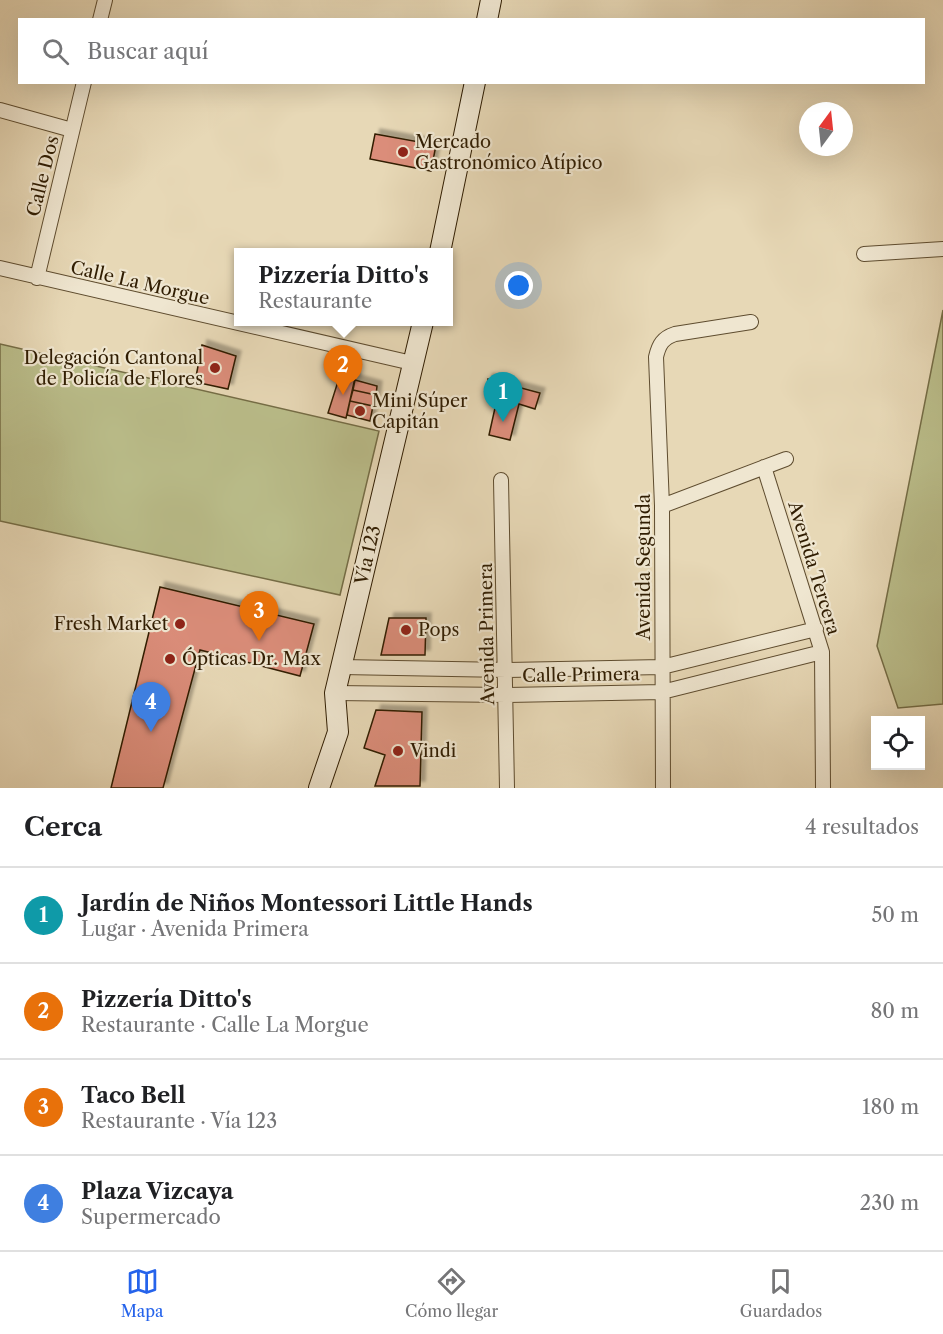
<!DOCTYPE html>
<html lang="es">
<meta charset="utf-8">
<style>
body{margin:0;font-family:"Libre Caslon Text",serif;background:#f6f6f6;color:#202124}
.controls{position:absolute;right:18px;bottom:18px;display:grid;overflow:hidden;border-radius:0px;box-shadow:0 6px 24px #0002}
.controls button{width:54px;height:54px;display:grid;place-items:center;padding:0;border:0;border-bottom:2px solid #e0e0e0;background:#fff;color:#202124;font:30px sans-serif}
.compass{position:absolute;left:799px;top:102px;width:54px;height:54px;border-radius:50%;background:#fff;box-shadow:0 6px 24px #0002;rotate:15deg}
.you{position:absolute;left:519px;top:286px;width:21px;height:21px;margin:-15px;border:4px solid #fff;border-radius:50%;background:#1a73e8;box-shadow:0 0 0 9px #1a73e833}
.badge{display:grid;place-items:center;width:39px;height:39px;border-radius:50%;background:#2563eb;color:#fff;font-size:20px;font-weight:700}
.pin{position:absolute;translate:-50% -50px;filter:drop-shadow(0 2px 3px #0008)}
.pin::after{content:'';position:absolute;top:32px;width:21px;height:18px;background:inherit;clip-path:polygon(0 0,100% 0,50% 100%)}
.popup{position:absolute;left:234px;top:248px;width:219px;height:78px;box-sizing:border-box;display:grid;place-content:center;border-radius:0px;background:#fff;filter:drop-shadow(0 2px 4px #0005);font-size:20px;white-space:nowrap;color:#757577}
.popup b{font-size:22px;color:#202124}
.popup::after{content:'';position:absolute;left:50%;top:100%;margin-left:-12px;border:12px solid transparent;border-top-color:#fff}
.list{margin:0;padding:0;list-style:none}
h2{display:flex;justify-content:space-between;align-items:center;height:78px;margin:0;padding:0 24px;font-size:26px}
h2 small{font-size:20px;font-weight:400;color:#757577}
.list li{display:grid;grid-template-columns:39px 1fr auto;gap:18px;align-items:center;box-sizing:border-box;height:96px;padding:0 24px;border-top:2px solid #e0e0e0}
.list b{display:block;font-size:22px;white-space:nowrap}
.list p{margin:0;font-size:20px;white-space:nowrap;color:#757577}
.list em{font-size:20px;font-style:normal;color:#757577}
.icon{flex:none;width:33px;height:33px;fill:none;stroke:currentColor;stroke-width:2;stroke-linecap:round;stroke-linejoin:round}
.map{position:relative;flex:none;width:943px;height:788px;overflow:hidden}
.search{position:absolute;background:#fff;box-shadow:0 6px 24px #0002;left:18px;right:18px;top:18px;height:66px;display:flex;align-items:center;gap:15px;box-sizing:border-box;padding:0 21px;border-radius:0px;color:#757577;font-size:22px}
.sheet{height:462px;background:#fff}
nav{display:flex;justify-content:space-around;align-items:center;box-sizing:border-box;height:84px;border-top:2px solid #e0e0e0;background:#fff;font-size:16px;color:#757577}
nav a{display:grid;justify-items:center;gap:3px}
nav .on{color:#2563eb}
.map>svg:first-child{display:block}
</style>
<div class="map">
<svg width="943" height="788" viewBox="0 0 943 788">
<defs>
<filter id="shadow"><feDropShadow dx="5" dy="-5" stdDeviation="1.5" flood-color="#0004"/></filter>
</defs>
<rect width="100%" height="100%" fill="#e7d8b6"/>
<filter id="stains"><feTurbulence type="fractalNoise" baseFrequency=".00333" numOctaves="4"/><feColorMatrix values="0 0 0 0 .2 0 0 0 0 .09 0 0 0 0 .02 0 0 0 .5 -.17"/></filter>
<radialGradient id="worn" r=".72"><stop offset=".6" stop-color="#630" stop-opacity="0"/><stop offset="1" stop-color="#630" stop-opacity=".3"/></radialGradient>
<path fill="#babd8a" stroke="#756d46" stroke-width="1.5" d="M943,310V704L898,708L877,646Z
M0,344L379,431L340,595L0,521Z"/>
<path fill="#db8d7a" stroke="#301d02" stroke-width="1.5" filter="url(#shadow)" d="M375,134L436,145L431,171L370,159Z
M202,345L236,356L228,389L195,382Z
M340,375L355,378L346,418L328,413Z
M488,379L540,393L535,409L519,404L510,440L489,435L497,399L486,396Z
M355,380L377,386L376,395L353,390Z
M353,390L376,395L373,406L350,401Z
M350,401L373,406L370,421L347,415Z
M160,587L314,624L300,676L200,650L163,788H111Z
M389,618H426L425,655H381Z
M376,710L422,712L420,786H375L385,755L364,748Z"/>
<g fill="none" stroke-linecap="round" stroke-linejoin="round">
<defs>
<path id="minor" d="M100,20L105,0
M0,110L72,130
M864,254L943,249
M0,268L412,363
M37,278L84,82
M764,467L822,652L823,788
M501,480L507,788
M662,506L786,459
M342,667L506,670L662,667L816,629
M335,693L506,695L662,692L822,652
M663,788L662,506L656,357C659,344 663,338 675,334L751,322"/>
<path id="secondary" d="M487,20L491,0
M440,252L475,82
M319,788L338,732L335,693L423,322"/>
</defs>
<use href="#minor" stroke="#5e4c2f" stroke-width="16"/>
<use href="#secondary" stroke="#301d02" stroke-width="22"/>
<use href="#minor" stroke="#efe6d0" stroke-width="14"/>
<use href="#secondary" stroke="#efe6d0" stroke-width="20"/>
</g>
<g fill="#8f2418" stroke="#efe6d0" stroke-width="2">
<circle cx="403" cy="152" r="6"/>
<circle cx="215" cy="368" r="6"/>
<circle cx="360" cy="411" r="6"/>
<circle cx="180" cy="624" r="6"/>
<circle cx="406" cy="630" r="6"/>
<circle cx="170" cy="659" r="6"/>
<circle cx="398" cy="751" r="6"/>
</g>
<g text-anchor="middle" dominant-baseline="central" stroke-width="4.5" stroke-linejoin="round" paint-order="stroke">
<g font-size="18" fill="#301d02" stroke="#efe6d0" text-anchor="start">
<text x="415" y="142">Mercado<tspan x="415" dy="21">Gastronómico Atípico</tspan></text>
<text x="203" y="358" text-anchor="end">Delegación Cantonal<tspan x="203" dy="21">de Policía de Flores</tspan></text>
<text x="372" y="401">Mini Súper<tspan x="372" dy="21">Capitán</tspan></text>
<text x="168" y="624" text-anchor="end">Fresh Market</text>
<text x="418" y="630">Pops</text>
<text x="182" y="659">Ópticas Dr. Max</text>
<text x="410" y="751">Vindi</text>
</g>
<g font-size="18" fill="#301d02" stroke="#efe6d0">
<text transform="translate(43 176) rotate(-76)">Calle Dos</text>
<text transform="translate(140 283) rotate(13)">Calle La Morgue</text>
<text transform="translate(368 555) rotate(-77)">Vía 123</text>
<text transform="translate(644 567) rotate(-90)">Avenida Segunda</text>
<text transform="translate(814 568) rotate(73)">Avenida Tercera</text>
<text transform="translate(487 634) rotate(-91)">Avenida Primera</text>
<text transform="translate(581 675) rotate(-1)">Calle Primera</text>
</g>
</g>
<rect width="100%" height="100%" filter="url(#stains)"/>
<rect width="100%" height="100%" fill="url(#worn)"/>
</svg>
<div class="controls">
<button><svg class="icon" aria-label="locate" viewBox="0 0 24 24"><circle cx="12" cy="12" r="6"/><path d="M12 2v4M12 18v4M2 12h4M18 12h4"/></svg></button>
</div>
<svg class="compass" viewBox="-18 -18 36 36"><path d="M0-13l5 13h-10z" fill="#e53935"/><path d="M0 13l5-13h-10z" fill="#757577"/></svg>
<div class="you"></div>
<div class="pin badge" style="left:503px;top:422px;background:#0f9aa8">1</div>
<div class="pin badge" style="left:343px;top:395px;background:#e8710a">2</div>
<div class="popup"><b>Pizzería Ditto's</b>Restaurante</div>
<div class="pin badge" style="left:259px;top:641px;background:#e8710a">3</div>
<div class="pin badge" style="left:151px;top:732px;background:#3f7fe0">4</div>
<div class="search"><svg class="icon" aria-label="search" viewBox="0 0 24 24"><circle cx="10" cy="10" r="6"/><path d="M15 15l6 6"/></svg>Buscar aquí</div>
</div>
<section class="sheet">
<h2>Cerca<small>4 resultados</small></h2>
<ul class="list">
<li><span class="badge" style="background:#0f9aa8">1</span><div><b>Jardín de Niños Montessori Little Hands</b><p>Lugar · Avenida Primera</p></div><em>50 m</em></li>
<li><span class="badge" style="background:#e8710a">2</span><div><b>Pizzería Ditto's</b><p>Restaurante · Calle La Morgue</p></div><em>80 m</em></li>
<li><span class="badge" style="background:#e8710a">3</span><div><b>Taco Bell</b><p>Restaurante · Vía 123</p></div><em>180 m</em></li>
<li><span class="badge" style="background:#3f7fe0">4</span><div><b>Plaza Vizcaya</b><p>Supermercado</p></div><em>230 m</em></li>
</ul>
</section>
<nav>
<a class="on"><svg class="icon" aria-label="map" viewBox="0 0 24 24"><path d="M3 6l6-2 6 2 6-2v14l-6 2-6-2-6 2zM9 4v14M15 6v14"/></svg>Mapa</a>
<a><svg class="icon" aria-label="directions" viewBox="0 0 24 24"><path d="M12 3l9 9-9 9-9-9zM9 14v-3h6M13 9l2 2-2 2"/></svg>Cómo llegar</a>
<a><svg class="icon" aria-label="saved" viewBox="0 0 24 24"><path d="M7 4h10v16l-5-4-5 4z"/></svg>Guardados</a>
</nav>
